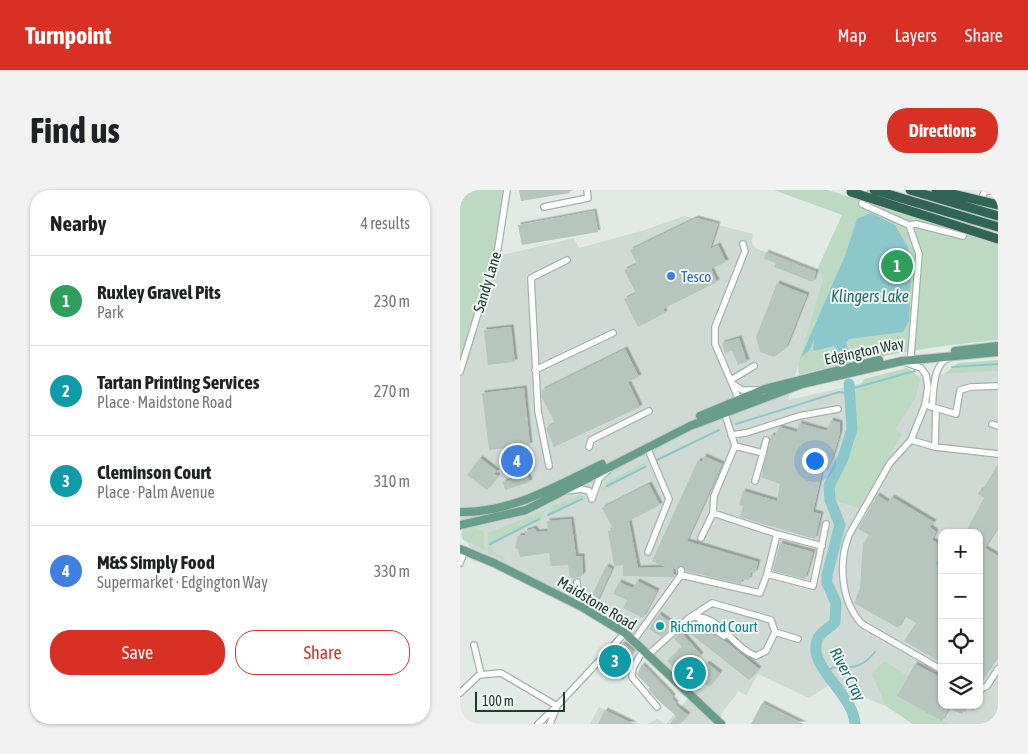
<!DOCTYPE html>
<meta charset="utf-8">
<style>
body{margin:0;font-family:"Asap Condensed",sans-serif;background:#f2f2f2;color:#202124}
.controls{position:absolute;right:15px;bottom:15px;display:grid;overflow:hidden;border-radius:10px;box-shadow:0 1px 4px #0004}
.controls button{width:45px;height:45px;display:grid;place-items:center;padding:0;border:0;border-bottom:1px solid #e0e0e0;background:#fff;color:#202124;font:25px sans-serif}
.scale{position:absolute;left:15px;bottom:12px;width:90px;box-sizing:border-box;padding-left:5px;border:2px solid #223a32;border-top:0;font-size:14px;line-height:18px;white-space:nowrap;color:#223a32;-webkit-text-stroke:4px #f1f7f3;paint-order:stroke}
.you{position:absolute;left:354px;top:270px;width:18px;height:18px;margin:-12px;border:4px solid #fff;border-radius:50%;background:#1a73e8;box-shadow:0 0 0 8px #1a73e833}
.badge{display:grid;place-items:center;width:32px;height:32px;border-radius:50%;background:#d93025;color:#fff;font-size:16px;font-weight:700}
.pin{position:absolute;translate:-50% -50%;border:2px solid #fff;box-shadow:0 1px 5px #0006}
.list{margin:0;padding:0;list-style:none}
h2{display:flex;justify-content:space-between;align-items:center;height:65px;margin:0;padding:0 20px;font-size:21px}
h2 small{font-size:16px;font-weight:400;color:#757577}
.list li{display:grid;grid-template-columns:32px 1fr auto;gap:15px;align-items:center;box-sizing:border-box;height:90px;padding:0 20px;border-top:1px solid #e0e0e0}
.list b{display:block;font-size:19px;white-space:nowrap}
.list p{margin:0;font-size:16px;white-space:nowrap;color:#757577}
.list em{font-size:16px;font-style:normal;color:#757577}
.actions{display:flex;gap:10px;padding:15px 20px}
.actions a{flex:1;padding:11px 0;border:1px solid #d93025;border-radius:20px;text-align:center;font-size:18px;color:#d93025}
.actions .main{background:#d93025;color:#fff}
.icon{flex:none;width:28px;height:28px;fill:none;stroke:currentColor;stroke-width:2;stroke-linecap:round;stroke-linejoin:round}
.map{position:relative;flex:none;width:538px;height:534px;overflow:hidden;border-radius:20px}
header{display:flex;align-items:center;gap:30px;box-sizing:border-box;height:70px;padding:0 25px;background:#d93025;color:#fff}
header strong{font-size:24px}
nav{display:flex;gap:28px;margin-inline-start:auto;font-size:18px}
.intro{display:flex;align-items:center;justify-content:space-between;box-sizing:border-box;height:120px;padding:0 30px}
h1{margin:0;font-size:35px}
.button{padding:12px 22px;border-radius:20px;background:#d93025;color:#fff;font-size:18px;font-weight:700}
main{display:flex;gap:30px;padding:0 30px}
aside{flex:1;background:#fff;border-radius:20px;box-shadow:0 1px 4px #0004}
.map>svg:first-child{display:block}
</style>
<header>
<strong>Turnpoint</strong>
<nav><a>Map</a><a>Layers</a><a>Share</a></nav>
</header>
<div class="intro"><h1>Find us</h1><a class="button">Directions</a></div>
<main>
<aside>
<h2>Nearby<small>4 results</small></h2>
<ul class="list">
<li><span class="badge" style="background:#2e9e5b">1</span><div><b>Ruxley Gravel Pits</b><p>Park</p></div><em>230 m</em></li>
<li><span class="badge" style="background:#0f9aa8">2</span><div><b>Tartan Printing Services</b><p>Place · Maidstone Road</p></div><em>270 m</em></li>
<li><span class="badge" style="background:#0f9aa8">3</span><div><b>Cleminson Court</b><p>Place · Palm Avenue</p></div><em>310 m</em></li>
<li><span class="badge" style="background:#3f7fe0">4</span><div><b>M&amp;S Simply Food</b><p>Supermarket · Edgington Way</p></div><em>330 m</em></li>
</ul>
<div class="actions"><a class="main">Save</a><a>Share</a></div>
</aside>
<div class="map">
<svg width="538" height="534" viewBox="0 0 538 534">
<defs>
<filter id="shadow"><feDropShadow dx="2.5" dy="-2.5" stdDeviation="0" flood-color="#0004"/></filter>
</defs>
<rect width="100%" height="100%" fill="#e1eae5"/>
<path fill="#cfdad4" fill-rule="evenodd" d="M224,26L293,44L292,52L295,58L364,85L328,210L430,187L538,181V534H453L426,516L371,494L349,508L298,484L286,506L279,501L261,524V534H187L197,529L206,534L230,506L173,444L10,358L0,335V185L20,115L39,66L114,48L119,58L185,40ZM482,343H519V515H482Z
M139,517L181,534H130Z"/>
<path fill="#bbdac1" d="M0,0H45L37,58L0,178Z
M314,0H368L389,7L392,0H434L426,19L538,53V150C469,156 406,168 339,185L338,174L364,85L356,82L382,25Z
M538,170V181L484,184L498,173Z
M447,178L455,183L460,190L456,207L435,240L442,244L399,318L374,310C370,294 378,288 385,275C398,251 400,232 393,206L404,189Z
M184,273L188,276L141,301L147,292Z
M121,305L126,308L86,328L92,316Z
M85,320L81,330L31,355L33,362L45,368L44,370L28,362V343Z
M13,336L23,341L25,360L3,350L1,344L6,337Z
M424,471L448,486L437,506L488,534H453L426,516L412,484Z"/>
<path fill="#8cc7cc" d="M411,23L435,35L448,57L451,80L449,131L443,142L389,149L383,156L389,166L381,171L377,168L379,163L377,157L374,156L353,161L354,149L350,160L341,167L386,63L397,29Z"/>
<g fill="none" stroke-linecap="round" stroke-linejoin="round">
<path stroke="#8cc7cc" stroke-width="2" d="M492,177L538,174
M276,234L379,202L390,204L394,198L455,181
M197,270L259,240
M147,296L185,277
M88,325L122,309
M30,354L79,329
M366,482C377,469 394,489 415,462"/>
<path stroke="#8cc7cc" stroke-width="11" d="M381,155L385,174
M389,194L392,239L383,268L369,296L370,310L380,335L367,385V393L376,413L375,432C370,438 362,441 358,448C345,476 393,502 395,534"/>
</g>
<path fill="#b6c5be" filter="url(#shadow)" d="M59,0H109L110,3L61,11Z
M134,21L138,42L62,55L58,35Z
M236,28L258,34L250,59L258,55L266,72L251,79L257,92L203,119L205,123L178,137L164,109L176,103L164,80L177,74L170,60Z
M306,62L356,82L353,92L314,77L316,73L304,69Z
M317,93L347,105L326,158L314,167L300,162L296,147Z
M51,137L55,172L28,175L24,140Z
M279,148L287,172L278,175L272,161L265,163L262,153Z
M165,159L179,187L168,192L180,217L94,257L86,238L95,233L82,208V200Z
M64,198L70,255L29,260L22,203Z
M371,230L380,233V243L373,266L365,283L362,282L353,322L361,324L355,349L280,327L283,316L279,315L283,301L317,311L320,294L301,287L311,245L315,246L319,237L337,242L339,233L367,241Z
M63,262L67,274L51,279L47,268Z
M244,266L262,274L227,351L298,372L295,383L291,382L289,390L282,389L281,394L226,381L221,375L217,379L213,378L214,387L163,386V375L154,376L148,341L153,339L142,318L189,294L200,315L169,331L178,378L206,377L192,371L238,270L242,272Z
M20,268L37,281L34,284L38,286L27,300L7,285Z
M538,274V337L525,358L538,366V466L519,494V343H505L524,308L518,304L520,300L522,301Z
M67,284L70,292L45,300L43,292Z
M417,305L428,312L432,307L474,332L470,337L476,342L472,350L482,355V363L476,374L482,377V473L444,451L456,433L445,426L438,438L394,413L400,398L403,354L409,345L398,339Z
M111,329L116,366H122L123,384L120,387L110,388L108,375L91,376L89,363L60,367L58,359L55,358L58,346L65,345V341L74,338L77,342L88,341L87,331Z
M320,353L353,362L345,389L313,381Z
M146,376L152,379L137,412L130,409Z
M177,391L197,401L183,428L163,418L167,410L153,404L159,392L173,398Z
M199,424L213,434L201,447L189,439Z
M234,432L269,454L299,479L289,490L227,441Z
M221,442L241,465L232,474L240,482L247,473L260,483L249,497L234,484L227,490L207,471L222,457L214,449Z
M163,453L174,462L162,476L168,481L163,490L143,473Z
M182,474L213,506L212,509L216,513L215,515L228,525L220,534H210L216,526L195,507L188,499L190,498L177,485Z
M455,474L482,488V515H517L514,521L506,517L502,524L489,518L482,531L437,506Z
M302,513L344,534H291Z
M145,520L174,534H138Z"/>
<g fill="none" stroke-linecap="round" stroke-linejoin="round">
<defs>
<path id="minor" d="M404,0L402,14L449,35L459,64L451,165
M84,17L128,8L127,0
M449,35L456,34L503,46L525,1H538
M444,172L461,178L466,185L468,197L465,215L451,250L430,273L389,345C378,373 381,412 402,434L482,480
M75,180L153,143
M0,182L38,58L47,0
M271,190L294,176
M273,194L282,200H299
M279,210L255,154V137L285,61L283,54
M469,216L496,224L500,200L511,197L538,196
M472,217C474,203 472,174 489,168
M532,234L538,236
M271,245L286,243L339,226L378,219
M451,250L475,257L538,264
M275,256L303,263L295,291
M129,257L131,250L189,221
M187,257L209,309L188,362
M475,257L476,219
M303,263L306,250
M89,276L78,221L71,88L107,70
M105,301L121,299L129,301L132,309
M132,309L139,289L148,280
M253,323L317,344L307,384L353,396L366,334
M317,344L362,356
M241,348L253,323L254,306L275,256L264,221
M0,373L5,360
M221,380V385L300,403L307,384
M117,392L118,415
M239,429L264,446
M315,442L338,449
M174,450L221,385
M14,455L21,484
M183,460L173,478L172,487L197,517
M188,465L229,428L252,413L311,430L315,442L306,461L296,466C271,457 259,421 229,428
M519,500L527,496L538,479
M0,503L19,485L41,483L97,516L78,534
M90,534L97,516L165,443"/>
<path id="major" d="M495,161L538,156
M240,226L305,199L419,170
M0,322C52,323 96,296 142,274
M0,335L66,320L230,236L342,194L442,171L538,162
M0,359L34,373L122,417L165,443L261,534"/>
</defs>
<use href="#minor" stroke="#a4b2ac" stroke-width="8"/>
<use href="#major" stroke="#c1c8c6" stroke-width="10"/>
<use href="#minor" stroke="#fff" stroke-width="5.5"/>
<use href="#major" stroke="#689d8b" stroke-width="8"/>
<defs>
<path id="highway-bridge" d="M414,0L538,37
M450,0L538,26
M476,0L538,15
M391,2L538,49"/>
</defs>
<use href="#highway-bridge" stroke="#c1c8c6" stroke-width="11" stroke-linecap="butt"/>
<use href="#highway-bridge" stroke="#306455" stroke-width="9"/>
</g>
<circle fill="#3f7fe0" stroke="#f1f7f3" stroke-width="2" cx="211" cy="86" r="5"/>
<circle fill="#0f9aa8" stroke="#f1f7f3" stroke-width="2" cx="200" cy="436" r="5"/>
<g text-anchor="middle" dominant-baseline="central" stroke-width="4" stroke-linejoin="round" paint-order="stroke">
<g font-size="15" fill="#366cbe" stroke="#f1f7f3" text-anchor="start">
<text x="221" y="86">Tesco</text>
</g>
<g font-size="15" fill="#223a32" stroke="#f1f7f3">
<text transform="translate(27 92) rotate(-73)">Sandy Lane</text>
<text transform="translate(404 161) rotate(-12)">Edgington Way</text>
<text transform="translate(137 413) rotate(31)">Maidstone Road</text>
</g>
<g font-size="15" fill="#0d838f" stroke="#f1f7f3" text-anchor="start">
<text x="210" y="436">Richmond Court</text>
</g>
<g font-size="16" font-style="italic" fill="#206a72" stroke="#f1f7f3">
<text x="410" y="106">Klingers Lake</text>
<text transform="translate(388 484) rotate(62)">River Cray</text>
</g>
</g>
</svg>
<div class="controls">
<button>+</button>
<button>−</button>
<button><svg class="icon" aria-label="locate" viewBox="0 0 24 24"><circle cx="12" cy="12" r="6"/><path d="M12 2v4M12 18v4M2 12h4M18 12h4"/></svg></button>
<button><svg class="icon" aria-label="layers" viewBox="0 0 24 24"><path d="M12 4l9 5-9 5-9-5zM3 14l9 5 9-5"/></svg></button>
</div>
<div class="scale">100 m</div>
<div class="you"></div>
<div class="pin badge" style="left:437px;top:76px;background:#2e9e5b">1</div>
<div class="pin badge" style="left:230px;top:483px;background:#0f9aa8">2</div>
<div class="pin badge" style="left:155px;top:471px;background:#0f9aa8">3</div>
<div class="pin badge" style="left:57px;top:271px;background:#3f7fe0">4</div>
</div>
</main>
